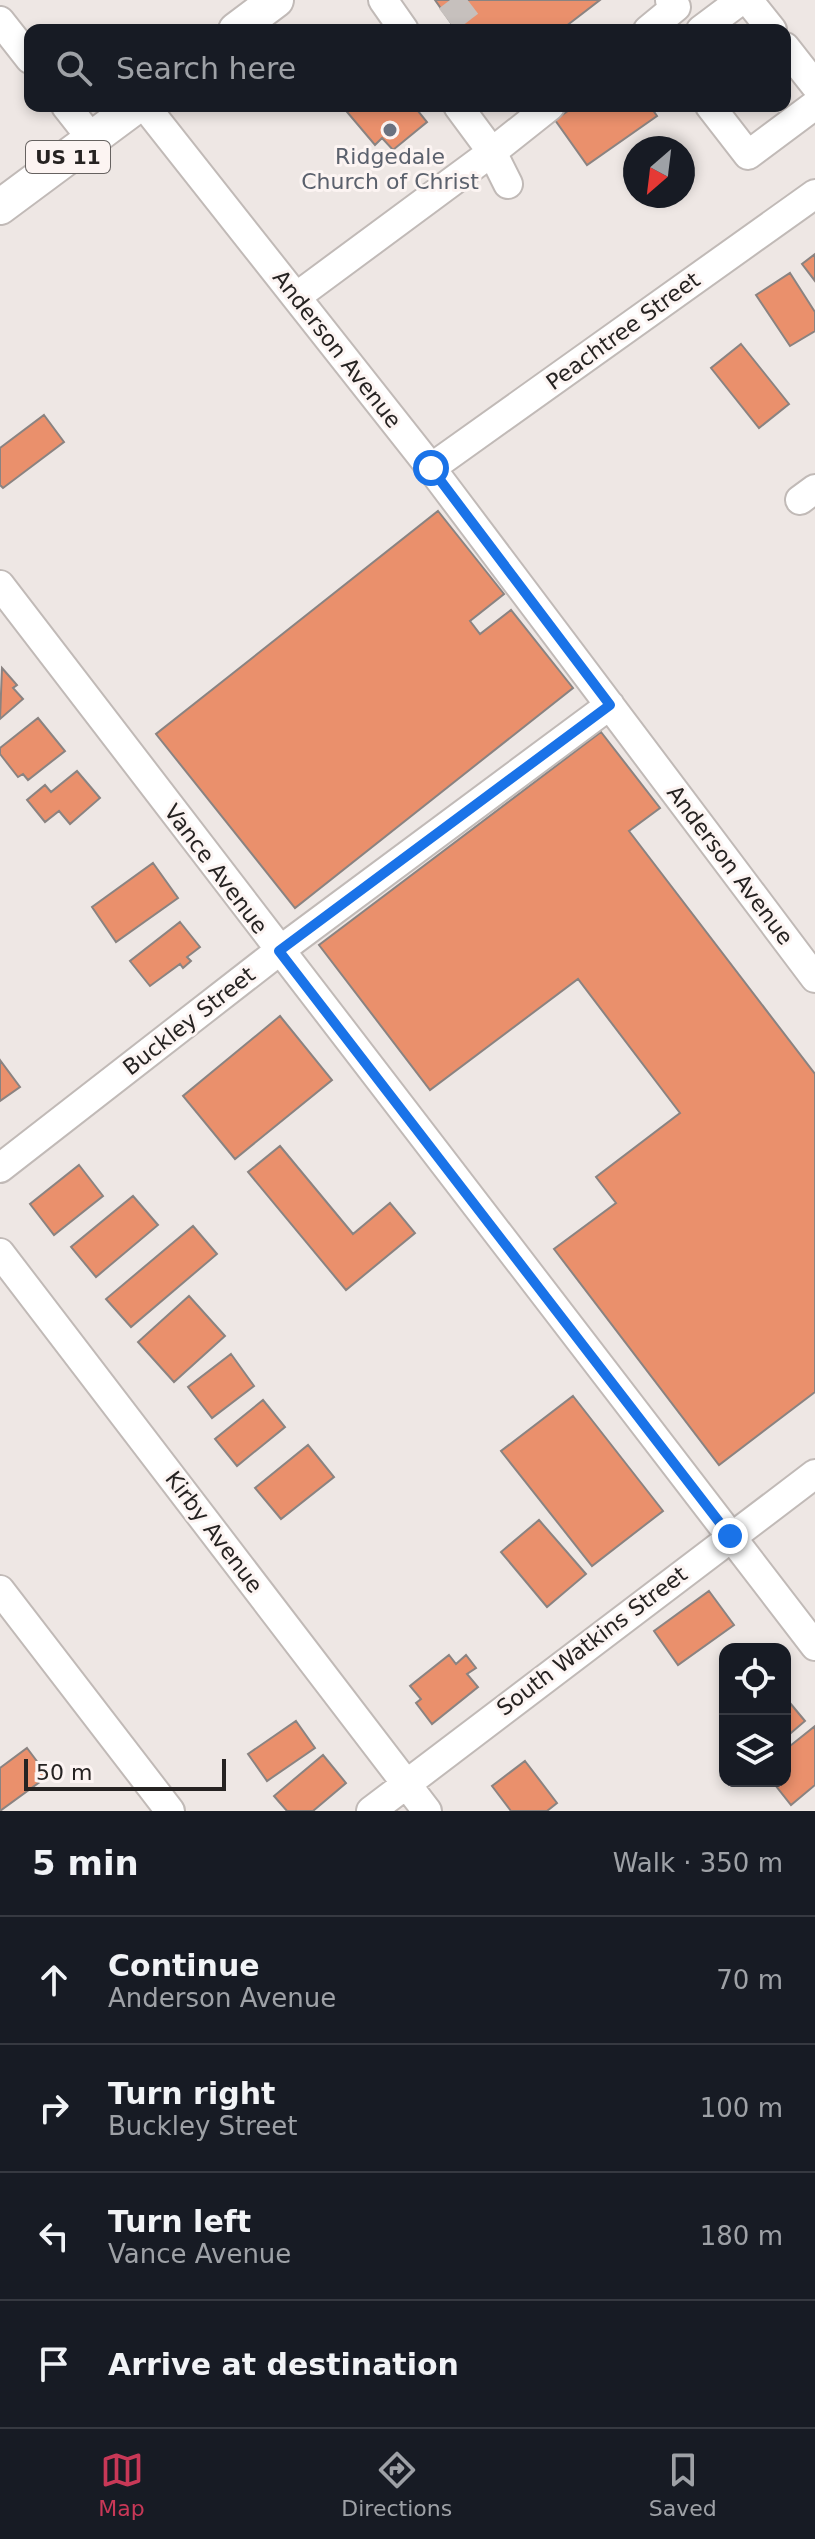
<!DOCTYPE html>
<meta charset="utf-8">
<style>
body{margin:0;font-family:"DejaVu Sans",sans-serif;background:#20242c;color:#f1f3f6}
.controls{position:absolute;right:24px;bottom:24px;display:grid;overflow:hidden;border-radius:16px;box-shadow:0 4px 12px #0003}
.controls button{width:72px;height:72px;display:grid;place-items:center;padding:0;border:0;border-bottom:2px solid #363941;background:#171b24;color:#f1f3f6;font:40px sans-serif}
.compass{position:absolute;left:623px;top:136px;width:72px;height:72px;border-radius:50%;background:#171b24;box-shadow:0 4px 12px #0003;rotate:208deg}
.scale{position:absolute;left:24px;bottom:20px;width:202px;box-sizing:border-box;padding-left:8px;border:4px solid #262322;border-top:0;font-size:22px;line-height:28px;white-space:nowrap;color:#262322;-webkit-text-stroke:6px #fcf4f2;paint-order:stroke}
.stop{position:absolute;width:24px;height:24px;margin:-18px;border:6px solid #1a73e8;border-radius:50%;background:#fff}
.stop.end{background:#1a73e8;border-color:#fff;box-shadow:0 2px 8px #0008}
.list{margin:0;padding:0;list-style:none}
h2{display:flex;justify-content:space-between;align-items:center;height:104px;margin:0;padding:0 32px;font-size:34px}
h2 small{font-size:26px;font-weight:400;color:#9ea1a6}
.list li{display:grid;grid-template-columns:52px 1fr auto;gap:24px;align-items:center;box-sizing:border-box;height:128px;padding:0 32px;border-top:2px solid #363941}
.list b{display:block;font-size:30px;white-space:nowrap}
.list p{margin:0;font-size:26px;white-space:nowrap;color:#9ea1a6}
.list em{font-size:26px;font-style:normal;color:#9ea1a6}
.icon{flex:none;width:44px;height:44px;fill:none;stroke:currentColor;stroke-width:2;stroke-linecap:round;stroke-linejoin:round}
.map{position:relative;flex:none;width:815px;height:1811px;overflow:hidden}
.search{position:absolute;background:#171b24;box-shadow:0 4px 12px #0003;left:24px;right:24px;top:24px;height:88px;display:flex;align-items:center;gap:20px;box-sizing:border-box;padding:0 28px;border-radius:16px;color:#9ea1a6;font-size:30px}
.sheet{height:616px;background:#171b24}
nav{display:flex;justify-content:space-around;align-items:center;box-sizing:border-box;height:112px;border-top:2px solid #363941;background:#171b24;font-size:22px;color:#9ea1a6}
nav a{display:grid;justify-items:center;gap:4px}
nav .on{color:#c83857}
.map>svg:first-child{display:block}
</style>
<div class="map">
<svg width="815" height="1811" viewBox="0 0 815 1811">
<rect width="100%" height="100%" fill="#eee7e4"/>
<path fill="#ea906c" stroke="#8a8381" stroke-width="2" d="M435,0H600L561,30H456Z
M342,106H414L427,122L393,150L382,138L375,145Z
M575,106H650L657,116L587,165L555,120Z
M815,254V281L802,264Z
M790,273L815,312V331L790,346L756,295Z
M741,344L789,404L759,428L711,368Z
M44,415L64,442L3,488L0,485V448Z
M438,511L504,594L470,621L480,634L511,610L573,688L295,908L156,734Z
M2,668L17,685L13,688L23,699L0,719Z
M38,718L65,751L28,780L23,774L18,777L0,754V748Z
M601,732L660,808L629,831L815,1074V1392L719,1465L554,1249L616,1203L596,1177L680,1113L578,979L430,1090L319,945Z
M77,771L100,798L70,824L59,811L45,822L27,800L45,785L51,792Z
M153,863L178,898L116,942L92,907Z
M180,922L200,947L187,957L191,961L183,968L180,964L150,986L130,961Z
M280,1016L332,1080L235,1159L183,1096Z
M0,1060L20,1087L0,1101Z
M280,1146L353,1234L390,1203L415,1233L346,1290L248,1172Z
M79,1165L103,1196L54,1235L30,1204Z
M133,1196L158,1225L96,1277L71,1247Z
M193,1226L217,1254L131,1327L106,1299Z
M189,1296L225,1336L174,1382L138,1342Z
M231,1354L254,1386L212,1418L188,1387Z
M573,1396L663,1511L592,1566L501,1451Z
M263,1400L285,1427L237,1466L215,1439Z
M308,1445L334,1477L281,1519L255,1488Z
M539,1520L586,1574L547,1607L501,1552Z
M709,1591L734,1625L678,1665L654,1631Z
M449,1655L456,1664L466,1655L476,1668L467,1674L478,1687L432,1724L416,1703L421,1699L410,1686Z
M785,1697L805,1721L785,1738Z
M296,1721L315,1748L267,1781L248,1754Z
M815,1726V1785L791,1805L772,1781H785V1750Z
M27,1748L48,1776L0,1811V1768Z
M323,1755L346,1783L313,1811H287L274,1796Z
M525,1761L557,1803L547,1811H511L492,1786Z"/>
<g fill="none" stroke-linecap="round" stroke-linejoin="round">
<path stroke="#c6c0bd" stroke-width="28" stroke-dasharray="28 14" stroke-linecap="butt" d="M450,0L473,30"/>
<defs>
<path id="minor" d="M383,0L404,30
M748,0L772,30
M0,21L30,59
M648,30L676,7L670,0
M701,30L741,0
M785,47L815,85
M66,106L92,139
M145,106L431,468L815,978
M458,106L492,152L550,106
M710,106L748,155L815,105
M296,297L492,152L508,184
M431,468L815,194
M800,500L815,489
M0,585L815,1646
M0,1168L279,951L610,705
M0,1253L427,1811
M0,1590L170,1811
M371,1811L815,1474"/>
<path id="major" d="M236,30L276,0
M0,207L136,106"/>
</defs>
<use href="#minor" stroke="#c1bab7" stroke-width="32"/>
<use href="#major" stroke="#c1bab7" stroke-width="38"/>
<use href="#minor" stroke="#fff" stroke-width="28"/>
<use href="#major" stroke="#fff" stroke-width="34"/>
</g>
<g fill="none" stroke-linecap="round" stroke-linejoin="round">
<path stroke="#1a73e8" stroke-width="10" d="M431,468L610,705L279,951L730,1536"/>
</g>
<circle fill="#6b7280" stroke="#fcf4f2" stroke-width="3" cx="390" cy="130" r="8"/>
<g text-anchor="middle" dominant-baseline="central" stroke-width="6" stroke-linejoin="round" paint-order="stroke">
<rect fill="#fcf4f2" stroke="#666260" stroke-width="2" x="26" y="141" width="84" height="32" rx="6"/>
<g font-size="20" font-weight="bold" fill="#262322">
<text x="68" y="157">US 11</text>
</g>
<g font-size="22" fill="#5b616d" stroke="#fcf4f2">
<text x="390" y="156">Ridgedale<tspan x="390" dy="25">Church of Christ</tspan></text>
</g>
<g font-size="22" fill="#262322" stroke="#fcf4f2">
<text transform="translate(623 331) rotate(-36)">Peachtree Street</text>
<text transform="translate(337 349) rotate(52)">Anderson Avenue</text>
<text transform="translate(730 865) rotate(53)">Anderson Avenue</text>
<text transform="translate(216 869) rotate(53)">Vance Avenue</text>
<text transform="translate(189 1021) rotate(-38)">Buckley Street</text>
<text transform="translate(214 1532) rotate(53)">Kirby Avenue</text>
<text transform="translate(592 1641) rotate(-37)">South Watkins Street</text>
</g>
</g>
</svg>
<div class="controls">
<button><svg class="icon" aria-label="locate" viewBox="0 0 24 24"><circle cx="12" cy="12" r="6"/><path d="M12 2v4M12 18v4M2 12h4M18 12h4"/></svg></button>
<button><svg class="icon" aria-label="layers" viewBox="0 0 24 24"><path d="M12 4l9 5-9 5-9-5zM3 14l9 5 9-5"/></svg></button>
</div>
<svg class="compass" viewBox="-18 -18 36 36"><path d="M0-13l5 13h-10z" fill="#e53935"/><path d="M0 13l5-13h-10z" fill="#9ea1a6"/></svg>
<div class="scale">50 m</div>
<div class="stop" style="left:431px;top:468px"></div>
<div class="stop end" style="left:730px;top:1536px"></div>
<div class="search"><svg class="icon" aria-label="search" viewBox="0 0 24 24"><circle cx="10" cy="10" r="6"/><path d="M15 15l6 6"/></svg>Search here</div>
</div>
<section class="sheet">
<h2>5 min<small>Walk · 350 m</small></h2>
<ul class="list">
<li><svg class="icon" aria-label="ahead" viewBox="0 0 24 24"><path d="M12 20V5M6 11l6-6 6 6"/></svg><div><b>Continue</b><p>Anderson Avenue</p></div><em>70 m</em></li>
<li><svg class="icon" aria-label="right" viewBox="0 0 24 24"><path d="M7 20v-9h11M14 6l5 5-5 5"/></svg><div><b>Turn right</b><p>Buckley Street</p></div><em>100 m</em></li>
<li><svg class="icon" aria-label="left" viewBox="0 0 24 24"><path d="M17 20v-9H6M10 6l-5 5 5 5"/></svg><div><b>Turn left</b><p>Vance Avenue</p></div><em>180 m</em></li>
<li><svg class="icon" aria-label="arrive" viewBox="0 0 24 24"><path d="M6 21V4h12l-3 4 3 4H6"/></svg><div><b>Arrive at destination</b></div></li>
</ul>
</section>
<nav>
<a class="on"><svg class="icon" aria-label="map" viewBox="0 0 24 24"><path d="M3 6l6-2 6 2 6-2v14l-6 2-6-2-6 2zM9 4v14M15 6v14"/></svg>Map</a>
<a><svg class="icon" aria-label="directions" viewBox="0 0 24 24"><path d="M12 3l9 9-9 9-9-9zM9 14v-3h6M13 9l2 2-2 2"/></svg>Directions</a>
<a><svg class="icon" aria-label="saved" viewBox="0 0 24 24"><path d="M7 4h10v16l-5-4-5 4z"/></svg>Saved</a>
</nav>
